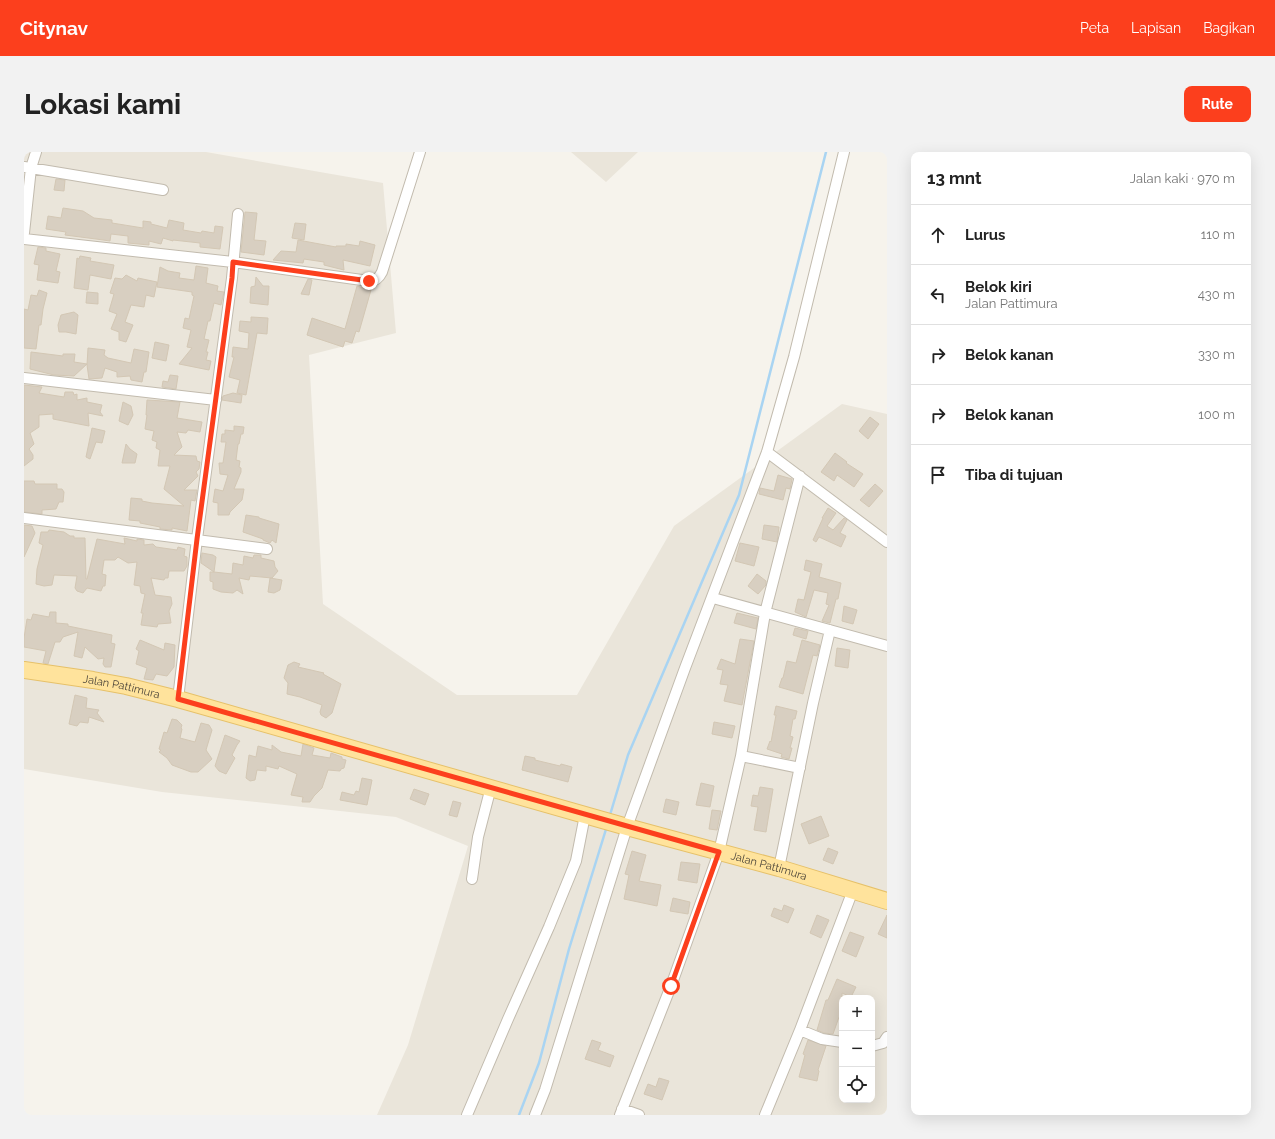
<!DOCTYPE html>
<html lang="id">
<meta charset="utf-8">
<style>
body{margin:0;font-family:Raleway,sans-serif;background:#f2f2f2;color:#222}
.controls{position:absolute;right:12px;bottom:12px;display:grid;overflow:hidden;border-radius:8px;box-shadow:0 4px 16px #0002}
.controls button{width:36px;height:36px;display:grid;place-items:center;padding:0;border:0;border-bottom:1px solid #e0e0e0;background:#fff;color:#222;font:20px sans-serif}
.stop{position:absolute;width:12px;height:12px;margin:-9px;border:3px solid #fc3f1d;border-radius:50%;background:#fff}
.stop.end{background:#fc3f1d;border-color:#fff;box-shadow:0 1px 4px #0008}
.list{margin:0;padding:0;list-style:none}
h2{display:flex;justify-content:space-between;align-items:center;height:52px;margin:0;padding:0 16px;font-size:17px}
h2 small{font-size:13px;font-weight:400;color:#767676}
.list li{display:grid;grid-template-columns:26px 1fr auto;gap:12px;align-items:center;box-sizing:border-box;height:60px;padding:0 16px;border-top:1px solid #e0e0e0}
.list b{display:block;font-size:15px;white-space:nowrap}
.list p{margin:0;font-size:13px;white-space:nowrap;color:#767676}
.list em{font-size:13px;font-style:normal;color:#767676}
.icon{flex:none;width:22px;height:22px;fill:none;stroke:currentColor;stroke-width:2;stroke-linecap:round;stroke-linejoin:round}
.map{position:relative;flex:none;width:863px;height:963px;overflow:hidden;border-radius:8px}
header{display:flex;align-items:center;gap:24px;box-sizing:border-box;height:56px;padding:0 20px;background:#fc3f1d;color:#fff}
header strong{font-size:19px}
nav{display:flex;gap:22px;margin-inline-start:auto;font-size:14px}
.intro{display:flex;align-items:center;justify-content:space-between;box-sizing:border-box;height:96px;padding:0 24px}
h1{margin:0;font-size:28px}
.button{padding:10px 18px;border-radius:8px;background:#fc3f1d;color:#fff;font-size:14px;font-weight:700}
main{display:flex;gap:24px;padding:0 24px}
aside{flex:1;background:#fff;border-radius:8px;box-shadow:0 4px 16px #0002}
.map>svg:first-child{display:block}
</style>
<header>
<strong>Citynav</strong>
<nav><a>Peta</a><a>Lapisan</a><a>Bagikan</a></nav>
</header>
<div class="intro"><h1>Lokasi kami</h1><a class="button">Rute</a></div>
<main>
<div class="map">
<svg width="863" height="963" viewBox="0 0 863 963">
<rect width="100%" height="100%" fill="#f6f3ec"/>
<path fill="#eae5da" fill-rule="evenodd" d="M0,0H182L359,31L372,181L285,203L299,452L433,543H553L650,374L818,252L863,262V963H353L384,893L444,694L372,665L138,640L0,617ZM818,846H848V948H818Z
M547,0H614L582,30Z"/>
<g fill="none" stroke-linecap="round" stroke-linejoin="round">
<path stroke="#a9d4f2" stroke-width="2.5" d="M586,663L604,603L715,343L802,0
M495,963L515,911L545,797L583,674"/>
</g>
<path fill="#d8cfc1" stroke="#d3c7b4" d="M32,27L41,28L40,39L30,38Z
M39,56L59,59L70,66L88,68V71L119,76V69L127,70V72L143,76L145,68L160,71L159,78L177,81L178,79L190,81L191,74L199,75L196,97L176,95V91L149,88V89L139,86L137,92L125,89V93L104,91V84L87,82L86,89L72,87L41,83L42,80L22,77L24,64L37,66Z
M221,60L233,61L230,88L242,89L240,103L217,100Z
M271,71L282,72L280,88L268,86Z
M274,88L312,95V94H322V92L335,94L336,89L351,93L346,114L319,108L320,118L300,113V110L280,107L279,111L249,108L257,99L272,100Z
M14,95L22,96V99L36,102L32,119L36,120L34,131L13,128L15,113L10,112Z
M56,104L67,106L66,109L90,113L87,127L66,123L64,138L50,136L53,106L55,107Z
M172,114L184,116L182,131L194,134L193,139L200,140L197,153L190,151L186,169H184L180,187L185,188L182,200H184L182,208L187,209L185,218L155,212L168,196L163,195L167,178L159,176L161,166L165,167L170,144L168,143V140L133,135L136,115L144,119L156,121L155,126L170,128Z
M102,123L113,129L114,126L133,130L130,145L122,143L120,155L107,153L101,170L109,173L102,190L95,188V180L87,177L93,162L85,159L90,142L86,141L91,126L98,127Z
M232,125L239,134H245L244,153L226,151L227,135L231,134Z
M284,127L288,128L285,143L277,142Z
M333,134L347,138L335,180L332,179L328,191L321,189L319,195L283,183L288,166L321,177Z
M15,138L23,141L19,157L17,173H15L12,197L0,196V157L4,158L7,143L13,144Z
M63,140L74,141V152L62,151Z
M50,160L54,163L52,182L42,180H35L34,173L37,163Z
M227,165L244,166L243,182L233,181L222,243L213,241L216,228L205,225L210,205H208L209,195L224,197L225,181L215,179L216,169L227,170Z
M131,190L145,193L142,209L128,206Z
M64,196L81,198L80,203L84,206L107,211L110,197L125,200L122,220H120L118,230L107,228L106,224L93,225V220L81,216L78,226L65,227L63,213Z
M7,200L39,204V202H51L50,210L63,212L50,224L30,223L6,217Z
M146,223L154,224L152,237L138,235L139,229L144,230Z
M0,233L18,235L15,241L40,245L41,240H49L50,243L53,242V248L63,246V250L78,253L76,260L79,264L64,261L65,274L29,267V262L15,263V275L6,281L10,292L5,297L9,303V307L0,314Z
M209,241L218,243L217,251L198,248L199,244Z
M123,248L156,250L153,266L178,270L176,280L164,278L162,281L153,280L158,295L150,303L172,304L173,309L176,310L175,317L172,320L174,324L160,338H173L171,349L167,348L163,379L148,376V378L136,377V375L116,371V369L105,368L107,346L118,347V349L128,351L160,354L140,337L146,314H134L136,298L132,296L133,290L128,288L130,279L121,277L123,263H122Z
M99,250L107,254L109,263L104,273L95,269Z
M846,265L855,272L844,287L835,279Z
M210,274L220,275L219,282H217L215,292H214L212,308L216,309L215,315L217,316V320L210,337H220L218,348L206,360L205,363H194V351L189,350L191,337L199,339L204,323L196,322L195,311H199L202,290H197L198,282H201V278L210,279Z
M68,276L81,279L78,291L72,290L66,307L62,305Z
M102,292L106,297L113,302L111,311H98Z
M811,301L823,310L822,311L839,322L830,335L813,323L810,329L797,320Z
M754,323L768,327L766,337L762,336L759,348L735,342L736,336L750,339Z
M0,329H10L11,332H33V337H38L40,340L39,350H35L32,357L18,358V362L0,360Z
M851,332L859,339L845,355L836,348Z
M804,356L812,361L803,374L809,378L820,366L823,368L816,381L822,384L817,395L795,385L792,390L789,388L799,366H798Z
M222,363L235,365V366L255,372L252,391L248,388L246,391L239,388V387L219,380Z
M0,373L8,374L11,381L0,405Z
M740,373L755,375L753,390L738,387Z
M25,378L40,380L46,384H50V386H61L62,427H63L73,387L101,392L100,386L113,389V387L120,388V393L129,392L132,395L153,398L154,395L161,397L160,404L163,405V414L160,419H145L144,426H141L140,428L127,426L131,443L147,445L148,452L145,459L147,471L134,472L133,475L117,473L119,461H117L121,442L117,441L116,434L110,433L113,410L104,411L94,405L91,408H80L78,422L82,423L81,434H79L77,439L63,436L59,441L53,439L51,436L53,424L30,423L28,433L20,434L12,432L13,417L19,393L15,391L17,380H24Z
M716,391L735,395L730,414L711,409Z
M178,401L189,403L192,405L190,420L208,422L209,411L219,413L220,404L229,406L230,403H237V406L250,409L251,415L254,419L248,426L226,424L225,428L215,426L219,442L213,438L209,441L197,440L189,437V430L186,429V420H190L177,411Z
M782,408L798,412L795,425L817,431L814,447H812L806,471L798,469L805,453L802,452L804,441L790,438L782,465L771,460L774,447L780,448L787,420L780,418Z
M733,422L742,429V433L734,442L724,434Z
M246,426L258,428L256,438L250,441L244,440Z
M820,454L833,458L829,472L818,469Z
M26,460H32V471L44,472V474L88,483L87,491L91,492L87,515H81L79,512L80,506L74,507L61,495L58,506L50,504L54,480L39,485L36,490H31L24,512L19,511L22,499L0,495V486L3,467L7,468L9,462L25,465Z
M713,461L734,466L732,477L710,471Z
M771,476L784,479L782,487L769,483Z
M716,487L730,489L718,553L700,549L704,533L696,532L699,518L693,517L697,507L711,512Z
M116,488L140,498L141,491L151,493L150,515L143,524L132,522L129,528L120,527L123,516L112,512L115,499L112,497Z
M778,488L796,493L793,504L789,503L779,542L755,535L758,526H759L763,509L772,511Z
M813,496L826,498L824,516L811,514Z
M270,510L276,512L274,515L300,521L299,522L317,532L308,561L302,566L297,563L296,560L298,553L276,545L263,542L264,531L260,526L264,513Z
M51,543L63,546L62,556L75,558L73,561L80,570L65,565L64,571L56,570L53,574L45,572Z
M752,554L773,559L771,567H769L766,584L769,585L766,596H768L765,607L757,605L758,602L743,597L746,589L747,590L752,563H750Z
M148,567L153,568L158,573L157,576L158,577L156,586L171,590L177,571L185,573L188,578L182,598L188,607L174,620H167L148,613L143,606L135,600L137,598L135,597L140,580L143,581Z
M690,570L711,574L708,586L688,582Z
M201,583L216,589L213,593L208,603L211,606L202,622L195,619L191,614Z
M279,592L290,596L288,603L306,606L307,601L318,605V607L322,608L320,616L317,617L316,619L304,618L298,636L290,644L286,650H278L279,645L267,643L273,622L255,614L254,617L242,614V619L233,618L231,628L226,629L222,626L225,603L232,605L234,594L248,598V593L257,600L277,604Z
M501,604L511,606V608L536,614L537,612L548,615L544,630L498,618Z
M338,626L348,628L343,653L316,648L318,640L330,643L332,639L335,640Z
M677,631L690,634L686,655L672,653Z
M736,635L749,637L742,680L730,678L734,655L727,654L729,643L734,644Z
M390,637L405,642L401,653L386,647Z
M642,647L655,650L652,663L639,660Z
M429,649L437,651L433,665L425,663Z
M688,658L697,659L693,678L685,677Z
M797,664L805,684L785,692L777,672Z
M804,696L814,700L809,712L799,708Z
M608,699L622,703L615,729L637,733L633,754L600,747L605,723L601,722Z
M657,710L676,712L673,731L654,728Z
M649,746L666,750L664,762L646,759Z
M760,753L770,757L764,771L747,764L750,756L758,759Z
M793,763L805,768L797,786L786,781Z
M863,763V786L854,782Z
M826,780L840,785L832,805L818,799Z
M813,827L832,835L827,845L818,841V866L815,865L809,882L800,881L793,878L802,848H804Z
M568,888L577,891L574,898L590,904L586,915L561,907Z
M784,888L802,894L794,918L795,919L793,929L775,925L781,903L779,902Z
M635,926L645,929L638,948L620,942L624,932L632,935Z"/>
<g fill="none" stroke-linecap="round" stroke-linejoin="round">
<defs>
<path id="street" d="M0,15L139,38
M0,81L7,16L12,0
M0,87L209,110L345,129C352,129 355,126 358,120L396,0
M0,226L192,248
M743,300L863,390
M0,366L243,397
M689,446L863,494
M154,547L173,387L208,126L214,62
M717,604L776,616
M755,716L789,551L806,478
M448,727L454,685L467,635
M776,878L798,887L818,890
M848,894L859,891L863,885
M598,957L615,963
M443,963L484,867L525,775L552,709L561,663
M511,963L521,938L603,675L661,516L743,300L770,205L820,0
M596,963L647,834L695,700L717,604L741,461L776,324
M741,963L776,878L829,738"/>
<g id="primary">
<path id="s1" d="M0,518L69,528L102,534L154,547L603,675L755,716L863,749"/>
</g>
</defs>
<use href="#street" stroke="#c2bbae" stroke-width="12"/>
<use href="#primary" stroke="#e6c16a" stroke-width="18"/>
<use href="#street" stroke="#fff" stroke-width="10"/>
<use href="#primary" stroke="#ffe39c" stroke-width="16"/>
</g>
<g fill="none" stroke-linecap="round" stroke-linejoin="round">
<path stroke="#fc3f1d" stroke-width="5" d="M345,129L209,110L208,126L173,387L154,547L695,700L647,834"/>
</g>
<g text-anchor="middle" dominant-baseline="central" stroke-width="3.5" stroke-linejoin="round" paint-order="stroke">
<g font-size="11" fill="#4b4439" stroke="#fff">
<text stroke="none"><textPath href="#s1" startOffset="99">Jalan Pattimura</textPath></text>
<text stroke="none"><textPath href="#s1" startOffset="771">Jalan Pattimura</textPath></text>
</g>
</g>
</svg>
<div class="controls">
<button>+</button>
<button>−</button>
<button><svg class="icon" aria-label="locate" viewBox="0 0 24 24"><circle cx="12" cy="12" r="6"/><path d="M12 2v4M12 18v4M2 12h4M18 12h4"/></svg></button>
</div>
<div class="stop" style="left:647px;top:834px"></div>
<div class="stop end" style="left:345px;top:129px"></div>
</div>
<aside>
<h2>13 mnt<small>Jalan kaki · 970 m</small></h2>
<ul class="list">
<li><svg class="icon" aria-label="ahead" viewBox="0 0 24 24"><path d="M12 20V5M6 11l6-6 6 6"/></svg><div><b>Lurus</b></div><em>110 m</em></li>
<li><svg class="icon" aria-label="left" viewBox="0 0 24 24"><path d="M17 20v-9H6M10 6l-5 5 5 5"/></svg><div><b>Belok kiri</b><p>Jalan Pattimura</p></div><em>430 m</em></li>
<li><svg class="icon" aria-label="right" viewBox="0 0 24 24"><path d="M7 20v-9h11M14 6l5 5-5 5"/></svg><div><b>Belok kanan</b></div><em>330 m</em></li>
<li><svg class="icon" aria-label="right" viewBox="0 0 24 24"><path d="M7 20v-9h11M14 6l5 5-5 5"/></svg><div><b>Belok kanan</b></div><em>100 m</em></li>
<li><svg class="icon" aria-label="arrive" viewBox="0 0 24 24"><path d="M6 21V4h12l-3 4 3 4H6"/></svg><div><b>Tiba di tujuan</b></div></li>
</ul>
</aside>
</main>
